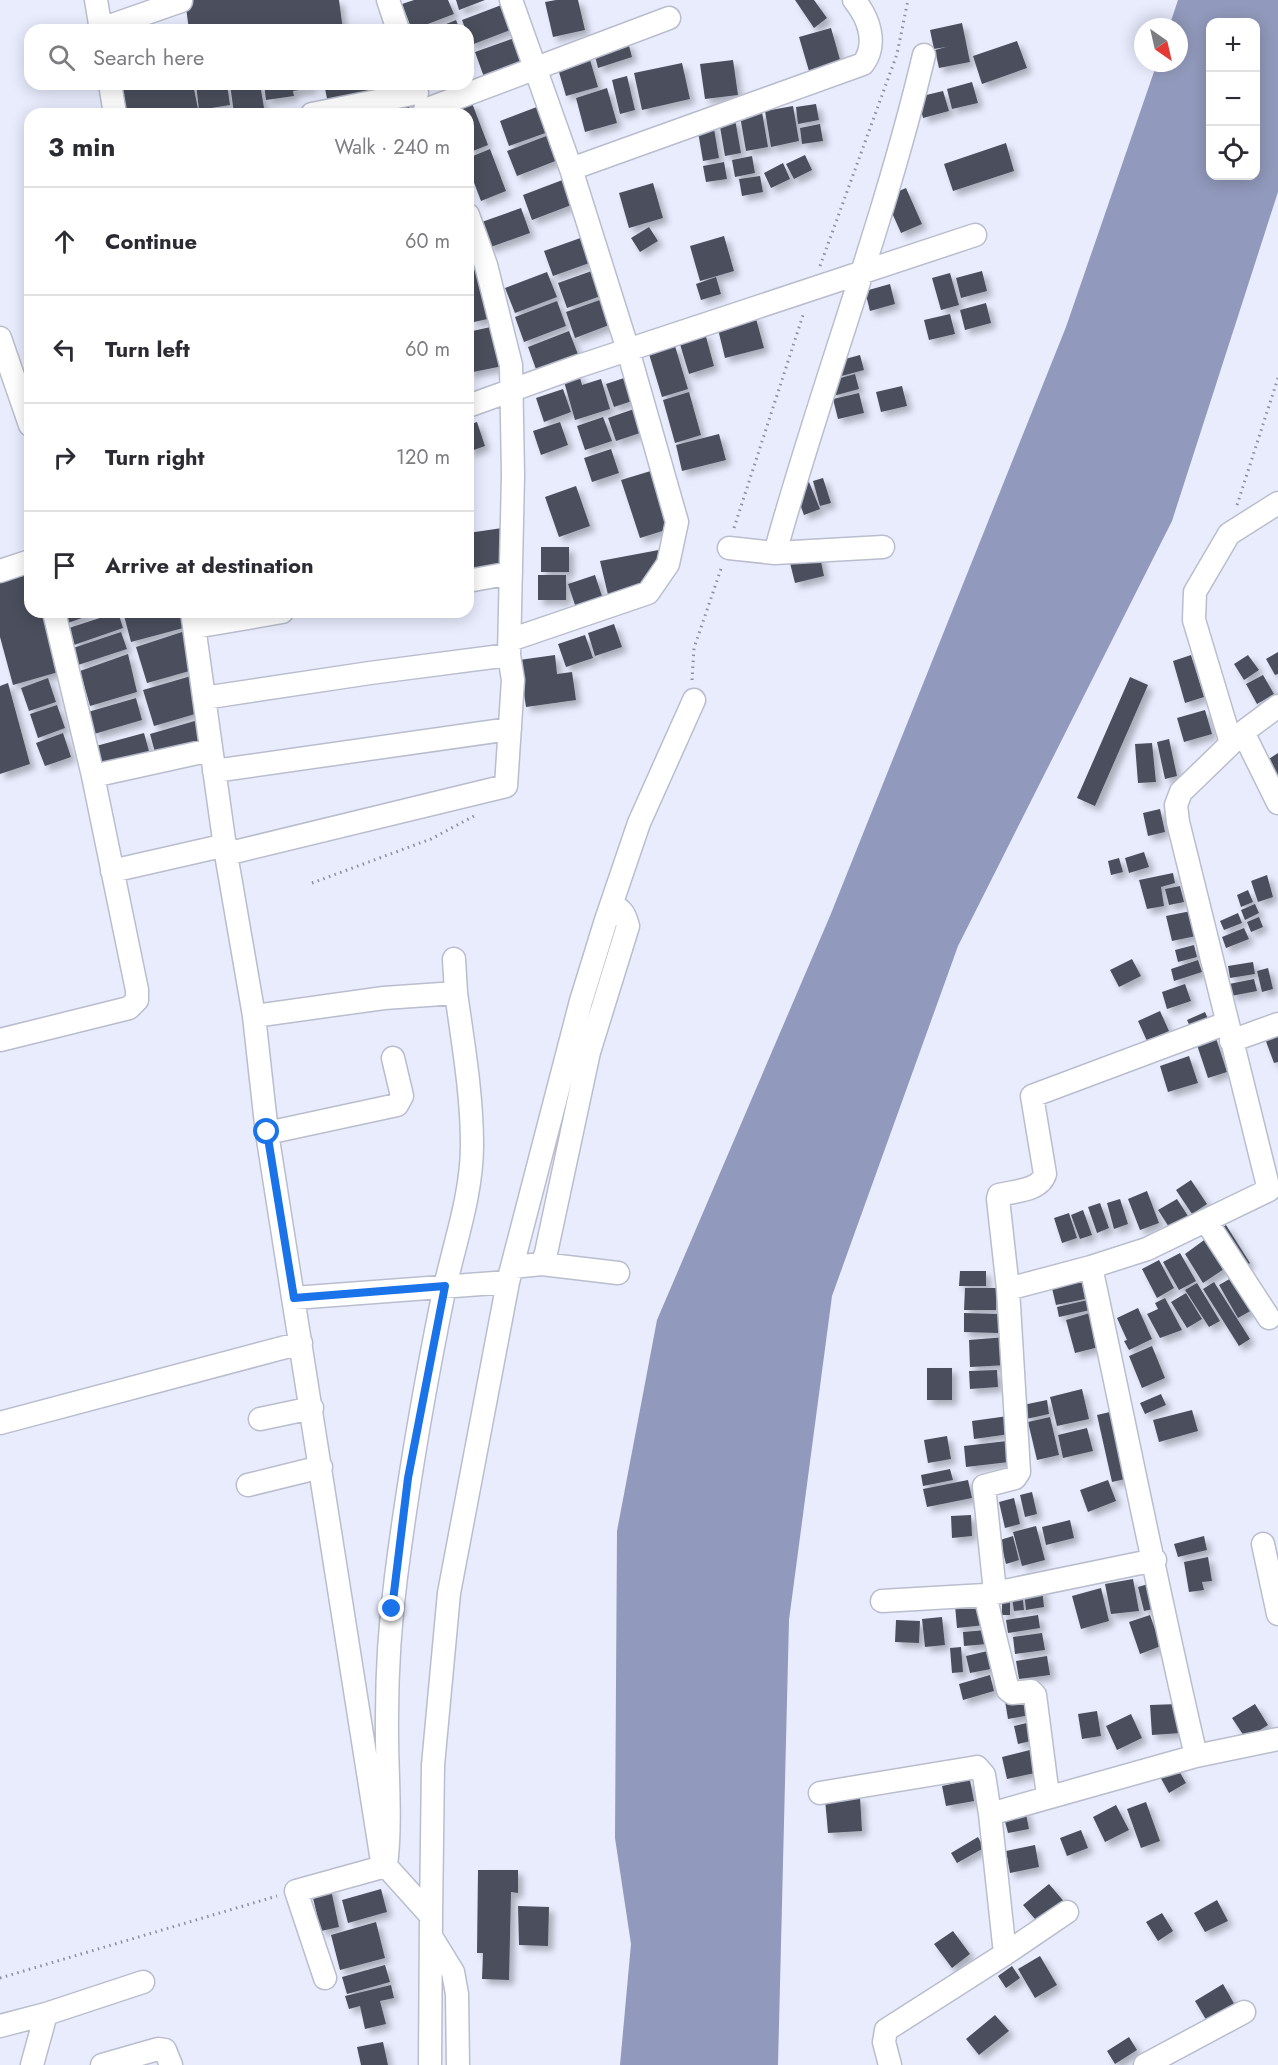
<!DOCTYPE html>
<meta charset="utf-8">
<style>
body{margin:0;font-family:Jost,sans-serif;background:#f2f2f3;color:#2b2b33}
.controls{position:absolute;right:18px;top:18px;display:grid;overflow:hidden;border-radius:12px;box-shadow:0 3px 15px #0003}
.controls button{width:54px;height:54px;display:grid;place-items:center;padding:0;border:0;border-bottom:2px solid #e1e1e2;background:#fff;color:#2b2b33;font:30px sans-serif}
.compass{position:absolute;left:1134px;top:18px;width:54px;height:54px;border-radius:50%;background:#fff;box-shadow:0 3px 15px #0003;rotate:146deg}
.stop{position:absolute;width:18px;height:18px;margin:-14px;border:4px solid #1a73e8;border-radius:50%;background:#fff}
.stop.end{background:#1a73e8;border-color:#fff;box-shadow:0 2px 6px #0008}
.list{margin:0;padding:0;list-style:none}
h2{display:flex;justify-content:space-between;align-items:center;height:78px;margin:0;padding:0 24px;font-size:26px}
h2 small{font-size:20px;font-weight:400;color:#7c7c81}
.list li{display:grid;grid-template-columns:39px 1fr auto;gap:18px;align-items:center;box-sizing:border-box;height:108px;padding:0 24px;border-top:2px solid #e1e1e2}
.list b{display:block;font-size:22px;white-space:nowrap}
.list em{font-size:20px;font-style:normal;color:#7c7c81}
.icon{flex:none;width:33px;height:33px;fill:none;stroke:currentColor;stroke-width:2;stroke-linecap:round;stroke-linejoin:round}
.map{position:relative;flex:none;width:1278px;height:2065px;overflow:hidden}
.search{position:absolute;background:#fff;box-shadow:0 3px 15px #0003;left:24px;top:24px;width:450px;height:66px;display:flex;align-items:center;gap:15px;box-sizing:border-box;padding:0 21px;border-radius:18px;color:#7c7c81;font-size:22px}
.panel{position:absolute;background:#fff;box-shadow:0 3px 15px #0003;left:24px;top:108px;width:450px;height:510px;border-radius:18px}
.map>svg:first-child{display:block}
</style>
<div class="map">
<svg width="1278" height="2065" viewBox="0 0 1278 2065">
<defs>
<filter id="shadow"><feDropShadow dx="5" dy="5" stdDeviation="3" flood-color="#0004"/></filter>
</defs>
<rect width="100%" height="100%" fill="#e8ecfd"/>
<path fill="#9199bc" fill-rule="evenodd" d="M1178,0H1278V192L1172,521L958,946L832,1296L789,1620L778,2065H620L631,1944L615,1838L617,1531L657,1320L830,916L1066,327L1157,63H1179V27H1169ZM1210,22H1256V176H1210Z"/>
<path fill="#4b4f5d" filter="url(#shadow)" d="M185,0H339L343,30H189Z
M414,0H448L454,14L412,30L402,4Z
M456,0H485L459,10Z
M556,0H578L585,30L553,37L545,2Z
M795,0H814L827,18L814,28Z
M504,4L513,29L471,45L462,20Z
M456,20L460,30H431Z
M962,23L970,62L939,68L935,50L946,47L934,49L930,30Z
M831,28L841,63L809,71L799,37Z
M517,37L526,62L484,77L475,52Z
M1017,41L1027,68L982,84L973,56Z
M628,42L632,57L598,68L594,52Z
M588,53L598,87L566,96L556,62Z
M733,60L738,95L705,99L700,64Z
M682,63L690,99L642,110L634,73Z
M627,76L635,110L620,114L612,80Z
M972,82L978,103L952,109L947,89Z
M119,84H193L199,114H125Z
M196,84H227L230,105L199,110Z
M230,84H260L265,114H234Z
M264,84H311V88L293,91L294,96L266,100Z
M324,84H373L375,93L328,103Z
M607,88L617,123L585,132L576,98Z
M943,91L949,111L923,118L918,97Z
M408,100L410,114H378L377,106Z
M472,103L488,145L468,153V114H445Z
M816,104L819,120L798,124L796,107Z
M542,105L551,131L509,146L500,121Z
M793,106L799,141L771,147L765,111Z
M762,112L768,147L746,151L740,116Z
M735,119L741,153L725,156L719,121Z
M713,123L719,158L703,161L697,126Z
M820,124L823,141L802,144L800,128Z
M549,135L558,160L517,176L507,151Z
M1006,143L1014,171L953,191L944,164Z
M490,149L506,191L481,201L468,167V158Z
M805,155L812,170L794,179L786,164Z
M752,156L755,173L735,177L732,160Z
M724,162L727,179L706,182L703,166Z
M783,163L790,179L771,188L764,173Z
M760,176L763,192L742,196L739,179Z
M565,179L574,204L532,220L523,195Z
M653,183L663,218L629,228L619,193Z
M906,188L922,224L901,233L885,197Z
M521,208L530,233L488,248L479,223Z
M649,227L658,241L640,252L631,238Z
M586,236L595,261L553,276L544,251Z
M724,236L734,271L700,281L690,246Z
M482,268L492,318L474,322L468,294V271Z
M600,268L609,293L567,308L558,283Z
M982,271L987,291L961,298L956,278Z
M547,272L557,297L515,313L505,288Z
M950,273L959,305L941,310L932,278Z
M716,277L721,294L701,300L696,284Z
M890,284L895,304L870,311L865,291Z
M608,297L617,322L575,338L566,312Z
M557,301L566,326L524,342L515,317Z
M986,303L991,323L965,330L960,310Z
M950,314L955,334L929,340L924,320Z
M755,315L764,348L725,358L717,325Z
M495,326L503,366L468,373V332Z
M569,331L579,357L537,372L528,347Z
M705,333L714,366L689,374L679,341Z
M675,346L688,389L662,397L649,354Z
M860,355L864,370L838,377L834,362Z
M579,374L582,385L601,379L610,409L575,420L563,378Z
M855,374L859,389L833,396L829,381Z
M633,375L641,398L614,407L606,384Z
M902,386L907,406L881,412L876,392Z
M563,389L571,412L544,422L536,398Z
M689,392L701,435L675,443L663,400Z
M859,393L864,413L838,419L833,399Z
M634,409L643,432L616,441L608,418Z
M603,417L612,441L585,450L577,426Z
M477,422L485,446L468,452V425Z
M560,422L568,445L541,455L533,431Z
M719,434L726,460L682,471L676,445Z
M611,449L619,473L592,482L584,458Z
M654,470L672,528L640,538L621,480Z
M823,478L831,503L820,506L813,481Z
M809,482L820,509L804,515L794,488Z
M576,486L590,526L559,537L545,497Z
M509,527L510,569L468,577V533Z
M541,547H569V572H541Z
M664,549L647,589L609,599L600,561Z
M819,552L824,576L795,583L789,559Z
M30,572V612H46L62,671L13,685L0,637V582Z
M538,575H566V600H538Z
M595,575L603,599L576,608L568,584Z
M63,612H99L65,624Z
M118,612L123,628L74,645L69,628Z
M123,612H183L187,627L131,642Z
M614,624L622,647L595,656L588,633Z
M185,631L193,670L147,683L136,647Z
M121,632L127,649L78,665L73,648Z
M585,635L593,658L566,667L558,644Z
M1278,652V674L1275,675L1266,659Z
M128,654L137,692L90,706L80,671Z
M555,655L557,674L572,672L576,700L526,707L519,660Z
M1191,655L1204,697L1185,703L1173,661Z
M1248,655L1259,670L1244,680L1234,664Z
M1263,675L1274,694L1257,704L1246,684Z
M191,676L202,712L154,726L143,690Z
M1130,677L1148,685L1095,806L1077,798Z
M48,678L56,702L29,711L21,688Z
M8,683L30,764L0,774V686Z
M136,698L142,720L94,734L88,712Z
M57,705L65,728L38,738L30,714Z
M1205,710L1212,734L1184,742L1177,718Z
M198,720L204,742L156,756L150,734Z
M63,733L71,757L45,766L36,743Z
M144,733L150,755L102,768L96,746Z
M1169,739L1177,776L1165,779L1157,742Z
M1152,743L1156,782L1138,783L1135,744Z
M1278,753V774L1271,779L1261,764Z
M1160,809L1165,832L1148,836L1143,813Z
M1144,852L1149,867L1129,873L1125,858Z
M1119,858L1123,872L1111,875L1108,861Z
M1173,873L1175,883L1161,887L1164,906L1147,909L1139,880Z
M1267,875L1273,897L1258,902L1251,881Z
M1180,886L1184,902L1169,905L1165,889Z
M1248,890L1253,902L1241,907L1237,895Z
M1255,904L1259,913L1245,920L1241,910Z
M1191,911L1196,936L1172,941L1166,916Z
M1238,913L1242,923L1224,930L1220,921Z
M1259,917L1263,927L1251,932L1247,922Z
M1244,928L1249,939L1226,948L1222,937Z
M1194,945L1197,957L1178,962L1175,950Z
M1132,959L1141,976L1119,987L1110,970Z
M1198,960L1202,972L1174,981L1171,969Z
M1253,962L1255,974L1230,978L1228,966Z
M1268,968L1273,989L1262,992L1257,971Z
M1254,979L1257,991L1231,996L1229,984Z
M1185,984L1191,1001L1167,1009L1162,992Z
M1160,1011L1169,1031L1147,1041L1138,1021Z
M1205,1012L1211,1025L1193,1033L1187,1020Z
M1278,1030V1062L1274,1063L1264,1036Z
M1216,1038L1227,1072L1208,1078L1197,1045Z
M1189,1056L1198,1083L1168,1092L1160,1066Z
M1191,1180L1207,1204L1192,1214L1176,1190Z
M1147,1191L1159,1223L1140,1230L1128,1199Z
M1120,1199L1128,1224L1114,1229L1107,1203Z
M1177,1199L1188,1216L1169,1227L1158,1210Z
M1100,1203L1109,1228L1097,1233L1088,1207Z
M1083,1210L1092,1235L1080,1239L1071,1215Z
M1069,1213L1077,1238L1062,1243L1054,1218Z
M1226,1225L1250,1263L1242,1268L1218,1230Z
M1211,1235L1230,1265L1203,1283L1185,1254Z
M1180,1253L1196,1281L1179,1290L1163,1262Z
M1159,1260L1174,1288L1157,1298L1142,1269Z
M960,1271H986V1286H959Z
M1233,1277L1252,1310L1238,1318L1219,1285Z
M1081,1278L1085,1299L1056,1305L1051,1284Z
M1214,1282L1250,1339L1239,1346L1203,1289Z
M1197,1283L1220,1321L1209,1327L1185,1290Z
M965,1288H997L996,1310H964Z
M1186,1293L1202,1319L1187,1328L1171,1302Z
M1165,1298L1182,1330L1160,1338L1147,1314L1158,1309L1155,1303Z
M1088,1300L1090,1310L1059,1317L1057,1307Z
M1138,1308L1152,1339L1129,1350L1124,1341L1127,1340L1117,1318Z
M964,1313L999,1314V1333L964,1332Z
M1090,1313L1099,1347L1075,1353L1066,1320Z
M1006,1337L1008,1365L970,1367L969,1340Z
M1152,1346L1165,1378L1142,1388L1129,1356Z
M927,1368H952V1400H927Z
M997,1370L998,1387L970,1389L969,1371Z
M1082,1389L1089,1419L1057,1426L1050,1397Z
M1161,1394L1166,1405L1145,1414L1140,1403Z
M1047,1400L1049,1414L1026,1419L1023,1405Z
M1192,1410L1198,1431L1159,1442L1153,1420Z
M1110,1412L1125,1479L1112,1482L1097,1415Z
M1008,1416L1010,1434L974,1439L972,1421Z
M1050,1417L1059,1455L1037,1460L1028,1422Z
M1087,1428L1093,1451L1063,1458L1058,1435Z
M947,1436L951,1459L928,1463L924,1440Z
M1007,1441L1009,1462L966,1467L964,1446Z
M950,1469L953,1480L923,1486L921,1475Z
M968,1480L972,1498L927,1507L923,1489Z
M1108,1480L1116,1501L1088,1512L1080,1490Z
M1032,1492L1037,1514L1025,1517L1020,1495Z
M1014,1498L1020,1524L1005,1528L999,1502Z
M971,1515L972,1536L952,1538L951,1516Z
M1070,1520L1074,1538L1046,1545L1042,1527Z
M1036,1526L1045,1560L1022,1566L1013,1532Z
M1013,1536L1019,1560L1006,1564L1000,1540Z
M1204,1536L1207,1550L1178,1557L1174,1544Z
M1208,1557L1212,1581L1202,1582L1204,1590L1189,1592L1184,1562Z
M1133,1579L1139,1611L1111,1614L1105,1584Z
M1155,1582L1162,1607L1144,1611L1138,1587Z
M1042,1588L1044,1607L1026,1610L1024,1591Z
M1101,1588L1109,1621L1081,1629L1072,1596Z
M1022,1590L1024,1610L1014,1611L1011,1592Z
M1002,1593H1010V1615H1002Z
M982,1601L985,1625L957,1628L955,1605Z
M1038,1615L1040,1628L1008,1633L1006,1620Z
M1150,1615L1161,1646L1140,1654L1129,1622Z
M942,1617L945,1645L925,1647L922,1619Z
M896,1620L920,1621L919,1643L895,1642Z
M986,1630L987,1644L964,1646L963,1632Z
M1042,1633L1045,1650L1015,1654L1013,1637Z
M961,1647L963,1672L952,1673L950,1648Z
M992,1650L996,1668L970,1673L966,1656Z
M1047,1656L1050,1675L1019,1679L1016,1661Z
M990,1675L994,1691L963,1700L959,1684Z
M1027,1697L1030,1715L1008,1719L1005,1701Z
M1179,1704L1181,1733L1152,1735L1150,1705Z
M1255,1704L1268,1725L1246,1739L1232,1718Z
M1097,1711L1101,1736L1082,1739L1078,1714Z
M1131,1714L1142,1738L1117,1750L1106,1726Z
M1031,1722L1035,1740L1018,1744L1014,1726Z
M1030,1750L1035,1773L1007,1779L1002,1757Z
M1175,1764L1186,1783L1169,1793L1158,1773Z
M970,1780L974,1801L946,1806L942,1786Z
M860,1797L862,1831L828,1833L825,1799Z
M1146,1802L1160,1841L1141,1848L1127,1809Z
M1116,1805L1129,1830L1105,1842L1093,1817Z
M1025,1809L1029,1829L1008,1833L1003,1814Z
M1081,1830L1088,1848L1067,1856L1060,1838Z
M978,1837L984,1848L957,1863L951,1853Z
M1035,1845L1039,1867L1010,1873L1006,1851Z
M478,1870H518V1893L511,1892L509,1980L482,1979L483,1953H477Z
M1049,1884L1067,1905L1041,1926L1023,1905Z
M330,1885L339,1927L321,1931L311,1890Z
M381,1889L387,1912L348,1923L342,1900Z
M1217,1900L1228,1921L1205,1932L1194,1913Z
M518,1906L549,1907L548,1946L519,1945Z
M1162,1913L1173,1931L1158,1941L1146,1922Z
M376,1922L385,1958L340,1970L331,1935Z
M953,1931L970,1954L952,1968L934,1944Z
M1040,1956L1057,1985L1035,1998L1018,1969Z
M385,1965L390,1982L347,1994L342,1977Z
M1012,1966L1020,1978L1006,1988L998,1976Z
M1223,1984L1236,2007L1208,2023L1195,2001Z
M391,1985L394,1998L380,2001L386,2024L365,2029L360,2006L349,2009L345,1996Z
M995,2015L1009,2031L979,2055L966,2039Z
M1129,2037L1137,2050L1115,2064L1107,2051Z
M383,2042L388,2065H361L357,2047Z"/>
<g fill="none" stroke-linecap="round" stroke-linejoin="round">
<defs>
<path id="minor" d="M96,0L101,30
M388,0L398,30
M101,29L181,1
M110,84L115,114
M425,110L669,18
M312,114L417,93
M571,169L863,64C878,44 869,18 854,0
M0,338L30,425
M468,406L579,366L975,235
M729,548L775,553C821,386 884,224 924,55
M775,553L883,547
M0,571L30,561
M468,581L511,573
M192,612L226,854L254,1016L267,1133L381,1855L386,1866L431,1916L430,2065
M195,627L282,612
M510,640L648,593L668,564L677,522L628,350L571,169L511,0
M204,698L370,673L509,655
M1243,732L1278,803
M1231,743L1194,620L1195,592L1229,534L1278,503
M214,771L510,729
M93,776L211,750
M226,854L506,786L513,680L509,655L513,475L511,365L486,265L468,215
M112,871L226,845
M254,1016L384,998L456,993L454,959
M0,1040L129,1008L137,1000V990L93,776L54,612
M1231,1041L1278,1024
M267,1133L397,1105L402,1096L393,1058
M1206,1221L1269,1318
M542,1264L618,1273
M512,1267L542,1264L546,1253L589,1052L628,926C625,915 623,910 612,905
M1008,1289L1091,1267
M294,1298L508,1282
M260,1419L312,1408
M0,1423L301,1343
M248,1485L321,1467
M1263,1544L1278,1614
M995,1592L984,1486L1015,1478L1019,1472L1008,1289L998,1199L999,1195C1014,1191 1040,1191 1045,1174L1032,1096L1227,1023
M985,1595L1008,1690L1012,1693L1031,1691L1035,1695L1048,1796
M882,1601L985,1595L1155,1560
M1196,1756L1278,1739
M820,1793L977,1767L984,1775L990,1814
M431,1916L433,1765L449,1593L508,1282L581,1001L606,920L639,823L694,700
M432,1938L453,1972L457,1994L458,2065
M1005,1954L1067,1912
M325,1978L296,1891L386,1866C392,1816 386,1767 387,1717C387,1671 390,1623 396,1577C408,1483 424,1390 443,1296C453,1247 472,1197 472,1145C472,1094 463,1043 456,993
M0,2026L46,2014L143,1982
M32,2065L46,2014
M102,2065L158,2049L165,2050L171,2065
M890,2065L884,2042L886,2030L1005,1954L990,1814L1196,1756C1158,1593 1126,1430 1091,1267L1147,1249L1269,1190L1178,822L1176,805L1181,792L1243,732L1278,706
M1145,2065L1244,2012"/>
</defs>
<use href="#minor" stroke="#b9bdcd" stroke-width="25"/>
<path stroke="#8c8e9a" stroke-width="3" stroke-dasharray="1.5 4.5" stroke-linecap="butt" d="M820,266L897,54L908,0
M1237,505L1278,378
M734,528L804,312
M692,680L694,648L722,566
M312,883L431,839L474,816
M0,1978L277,1896"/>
<use href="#minor" stroke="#fff" stroke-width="22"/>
</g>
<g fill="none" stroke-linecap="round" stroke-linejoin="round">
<path stroke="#1a73e8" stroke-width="8" d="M267,1132L294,1298L445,1286L408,1478L392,1609"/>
</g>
</svg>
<div class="controls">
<button>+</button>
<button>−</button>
<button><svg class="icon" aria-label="locate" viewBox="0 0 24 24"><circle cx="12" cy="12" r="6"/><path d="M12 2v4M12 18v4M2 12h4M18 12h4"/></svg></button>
</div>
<svg class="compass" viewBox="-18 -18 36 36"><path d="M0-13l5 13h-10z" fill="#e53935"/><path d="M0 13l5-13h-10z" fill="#7c7c81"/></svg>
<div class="stop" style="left:267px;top:1132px"></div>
<div class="stop end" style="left:392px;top:1609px"></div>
<div class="search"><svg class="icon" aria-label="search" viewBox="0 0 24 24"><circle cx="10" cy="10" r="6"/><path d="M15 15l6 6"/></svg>Search here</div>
<section class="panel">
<h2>3 min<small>Walk · 240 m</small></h2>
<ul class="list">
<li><svg class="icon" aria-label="ahead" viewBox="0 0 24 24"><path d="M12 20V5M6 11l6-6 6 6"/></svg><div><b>Continue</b></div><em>60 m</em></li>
<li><svg class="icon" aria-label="left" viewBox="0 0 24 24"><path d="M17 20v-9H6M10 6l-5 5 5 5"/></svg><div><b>Turn left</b></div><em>60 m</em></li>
<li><svg class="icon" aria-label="right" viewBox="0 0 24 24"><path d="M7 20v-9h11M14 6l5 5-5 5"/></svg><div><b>Turn right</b></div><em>120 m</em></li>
<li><svg class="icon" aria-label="arrive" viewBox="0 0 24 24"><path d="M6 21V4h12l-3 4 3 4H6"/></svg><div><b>Arrive at destination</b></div></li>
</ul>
</section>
</div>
